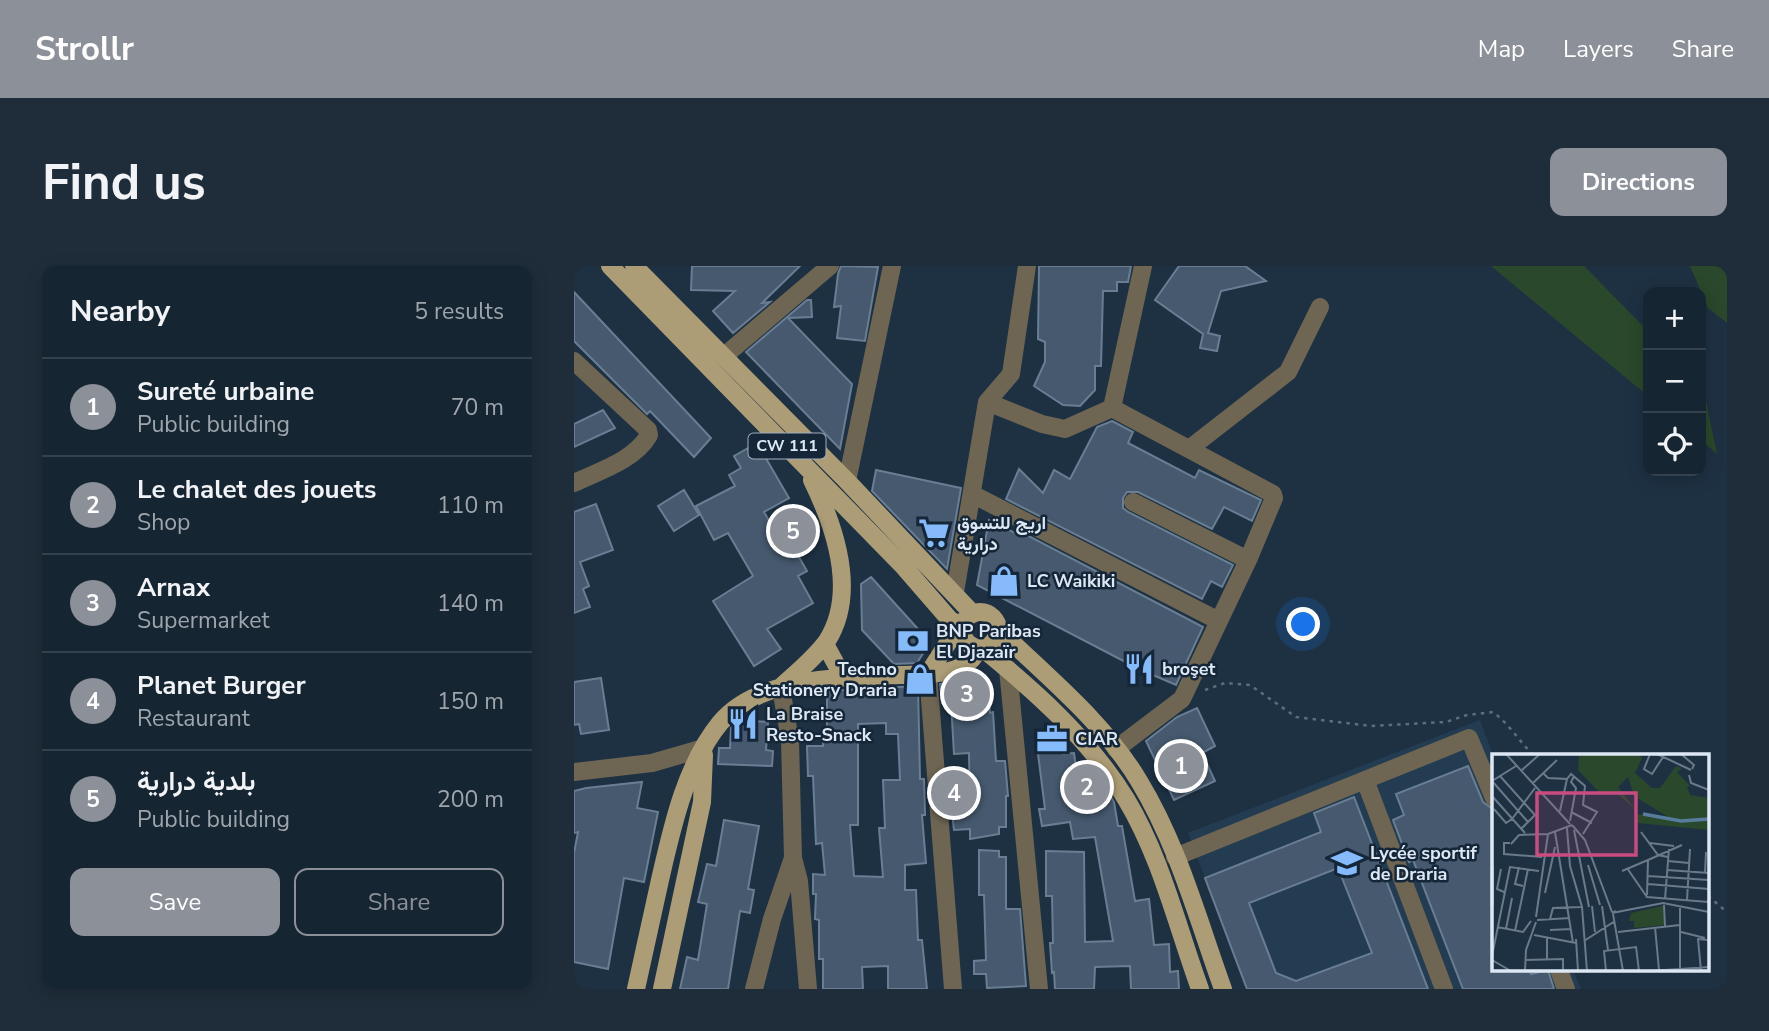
<!DOCTYPE html>
<meta charset="utf-8">
<style>
body{margin:0;font-family:"Nunito Sans",Vazirmatn,sans-serif;background:#1f2d3a;color:#f1f3f6}
.controls{position:absolute;right:21px;top:21px;display:grid;overflow:hidden;border-radius:14px;box-shadow:0 4px 18px #0003}
.controls button{width:63px;height:63px;display:grid;place-items:center;padding:0;border:0;border-bottom:2px solid #35424d;background:#162532;color:#f1f3f6;font:35px sans-serif}
.you{position:absolute;left:730px;top:359px;width:24px;height:24px;margin:-18px;border:5px solid #fff;border-radius:50%;background:#1a73e8;box-shadow:0 0 0 10px #1a73e833}
.badge{display:grid;place-items:center;width:46px;height:46px;border-radius:50%;background:#8c9099;color:#fff;font-size:23px;font-weight:700}
.pin{position:absolute;translate:-50% -50%;border:4px solid #fff;box-shadow:0 2px 7px #0006}
.list{margin:0;padding:0;list-style:none}
h2{display:flex;justify-content:space-between;align-items:center;height:91px;margin:0;padding:0 28px;font-size:30px}
h2 small{font-size:23px;font-weight:400;color:#9ea5ac}
.list li{display:grid;grid-template-columns:46px 1fr auto;gap:21px;align-items:center;box-sizing:border-box;height:98px;padding:0 28px;border-top:2px solid #35424d}
.list b{display:block;font-size:26px;white-space:nowrap}
.list p{margin:0;font-size:23px;white-space:nowrap;color:#9ea5ac}
.list em{font-size:23px;font-style:normal;color:#9ea5ac}
.actions{display:flex;gap:14px;padding:21px 28px}
.actions a{flex:1;padding:16px 0;border:2px solid #8c9099;border-radius:14px;text-align:center;font-size:24px;color:#8c9099}
.actions .main{background:#8c9099;color:#fff}
.icon{flex:none;width:38px;height:38px;fill:none;stroke:currentColor;stroke-width:2;stroke-linecap:round;stroke-linejoin:round}
.map{position:relative;flex:none;width:1153px;height:723px;overflow:hidden;border-radius:14px}
header{display:flex;align-items:center;gap:42px;box-sizing:border-box;height:98px;padding:0 35px;background:#8c9099;color:#fff}
header strong{font-size:33px}
nav{display:flex;gap:38px;margin-inline-start:auto;font-size:24px}
.intro{display:flex;align-items:center;justify-content:space-between;box-sizing:border-box;height:168px;padding:0 42px}
h1{margin:0;font-size:49px}
.button{padding:18px 32px;border-radius:14px;background:#8c9099;color:#fff;font-size:24px;font-weight:700}
main{display:flex;gap:42px;padding:0 42px}
aside{flex:1;background:#162532;border-radius:14px;box-shadow:0 4px 18px #0003}
.map>svg:first-child{display:block}
</style>
<header>
<strong>Strollr</strong>
<nav><a>Map</a><a>Layers</a><a>Share</a></nav>
</header>
<div class="intro"><h1>Find us</h1><a class="button">Directions</a></div>
<main>
<aside>
<h2>Nearby<small>5 results</small></h2>
<ul class="list">
<li><span class="badge">1</span><div><b>Sureté urbaine</b><p>Public building</p></div><em>70 m</em></li>
<li><span class="badge">2</span><div><b>Le chalet des jouets</b><p>Shop</p></div><em>110 m</em></li>
<li><span class="badge">3</span><div><b>Arnax</b><p>Supermarket</p></div><em>140 m</em></li>
<li><span class="badge">4</span><div><b>Planet Burger</b><p>Restaurant</p></div><em>150 m</em></li>
<li><span class="badge">5</span><div><b>بلدية درارية</b><p>Public building</p></div><em>200 m</em></li>
</ul>
<div class="actions"><a class="main">Save</a><a>Share</a></div>
</aside>
<div class="map">
<svg width="1153" height="723" viewBox="0 0 1153 723">
<rect width="100%" height="100%" fill="#1e3143"/>
<path fill="#243c52" d="M906,454L920,492V704H999L1007,723H673L614,567Z"/>
<path fill="#2a482b" d="M917,0H1010L1074,65V130Z
M1116,0H1153V57L1134,42Z
M1127,115L1128,116L1143,188L1127,174Z"/>
<path fill="#46596e" stroke="#697e93" stroke-width="2" fill-rule="evenodd" d="M118,0H226L188,37L196,36L159,67L139,45L161,25L117,24Z
M267,0L304,1L291,75L263,72L267,40L260,41L264,8Z
M465,0H557L554,16H543V25H529L527,100H521V124L506,140L489,139L460,120L471,96V76L464,73Z
M605,0H671L692,15L647,25L634,67L646,70L643,85L626,82L629,68L581,34Z
M0,26L137,172L120,191L76,145L73,148L0,75Z
M233,34H237L238,51L214,52L278,118L266,183L172,86Z
M29,144L41,162L0,181V158Z
M538,155L559,166L554,177L621,212L625,204L687,234L678,255L650,241L638,263L564,226H553L549,232V242L554,246L659,299L648,321L637,315L628,333L432,233L445,203L469,227L480,204L496,213L523,161Z
M183,177L215,232L190,246L209,279L216,275L233,305L224,310L239,337L193,363L207,383L180,400L139,335L179,310L154,267L140,274L122,240L161,220L155,209L167,202L160,190Z
M302,204L387,222L373,303L298,225Z
M110,224L125,249L100,265L84,240Z
M22,238L39,284L6,296L15,320L9,323L16,341L0,347V246Z
M415,254L447,270L449,267L629,361L602,419L565,403L403,319Z
M297,311L353,373V381L343,397L320,398L288,364L287,318Z
M397,408L398,413L413,412L416,447L419,446L422,495H431L434,530H432V561H425V568L396,573V563L380,564L378,547L396,546L395,487L380,488L377,436L368,437L366,418L380,415Z
M27,412L35,464L7,468L5,458L0,459V416Z
M344,420L346,513H350L351,549H348L352,597L331,599V624H342L344,674H348L353,723H314V700L288,701L289,723H249V693H245V654L241,653L242,628H239V608L251,609L248,577L242,578L239,510H234L233,480H249V470H253V425ZM312,457V468H324L326,514H309L311,562H305L309,611L280,610L276,559H284V458Z
M623,442L641,480L628,487L641,515L600,534L572,475L603,451Z
M166,454L194,456L192,484L199,485L198,500L144,498L145,482H156L157,462Z
M488,477L489,488L500,487L507,537L537,531L540,536L544,560H548L561,635L575,633L580,679L595,678L596,706L604,705L605,723H557L556,700L521,701L520,723H481L480,706L478,707L476,677H479L478,630H472V585L510,586L511,676L539,675L521,571L499,573L496,556L468,560L465,543H471L463,480Z
M894,500L909,536L920,544V704H955L957,708L974,704L980,723H889L839,594L835,596L819,554L830,549L822,528Z
M68,516L63,542L84,546L70,616L50,612L34,703L0,696V587L4,566L0,567V525L12,522Z
M780,531L854,723H673L631,612L747,566L740,547ZM764,602L798,687L722,715L702,707L675,637Z
M150,554L185,560L174,623L180,624L176,647L166,645L154,723H106L113,691L124,694L133,638L124,636L133,598L142,600Z
M405,584L425,585V591H432V643H446L452,720L413,722L412,708H400V695L412,694L410,629H405Z"/>
<g fill="none" stroke-linecap="round" stroke-linejoin="round">
<path stroke="#5c6d7d" stroke-width="2.5" stroke-dasharray="3.5 5" stroke-linecap="butt" d="M631,424L651,417L676,419L722,451L797,460L872,456L893,449L919,446C935,458 945,475 960,490
M1134,630L1153,646"/>
<path stroke="#6e6653" stroke-width="18" d="M149,91L256,0
M0,95L74,164L75,169C61,194 25,205 0,217
M413,136L468,158L491,163L538,142
M615,183L714,106L746,41
M273,215L318,0
M398,228L645,355
M559,236L674,294
M381,326L413,136L437,108L453,0
M434,403L465,723
M354,408L379,723
M207,422L216,474L219,592L225,615L234,723
M542,483L608,433L674,294L700,232L699,228L538,142L569,0
M0,506L78,497L130,482
M791,514L895,472L920,532
M601,591L791,514L870,723
M985,704L992,723
M180,723L198,653L219,592"/>
<path stroke="#ad9d76" stroke-width="18" d="M36,0L330,301L376,354L389,361
M60,0L273,215L399,348
M388 364a18 18 0 1 1 36 0a18 18 0 1 1-36 0Z
M424,363C473,411 530,456 565,515C604,579 624,654 649,723
M251,378L269,411
M408,382C461,425 516,474 552,533C587,591 603,660 626,723
M354,408L375,375L389,365
M207,421C222,407 241,392 253,375C284,326 261,261 238,214
M62,723C70,687 78,651 86,614C98,562 111,500 146,457C183,411 270,411 325,409C346,408 374,410 392,398C398,395 402,388 405,382
M88,723L128,536L130,489"/>
</g>
<defs>
<symbol id="supermarket-bare" viewBox="-9 -9 18 18"><path d="M-6-5.5h2.5l.6 2H6L4.5 2H-2.5L-4.4-4H-6ZM-1.5 3.2a1.3 1.3 0 1 0 .1 0ZM3 3.2a1.3 1.3 0 1 0 .1 0Z" fill="#85bbfb" stroke="#142638" stroke-width="2.5" paint-order="stroke"/></symbol>
<symbol id="shop-bare" viewBox="-9 -9 18 18"><path d="M-5-2.5h2.3a2.7 3.5 0 0 1 5.4 0H5L5.5 6h-11ZM-1.5-2.5h3a1.5 2.3 0 0 0-3 0Z" fill="#85bbfb" stroke="#142638" stroke-width="2.5" paint-order="stroke"/></symbol>
<symbol id="bank-bare" viewBox="-9 -9 18 18"><path d="M-6-4H6V4H-6ZM0-2.3a2.3 2.3 0 1 0 0 4.6a2.3 2.3 0 1 0 0-4.6Z" fill="#85bbfb" stroke="#142638" stroke-width="2.5" paint-order="stroke"/></symbol>
<symbol id="restaurant-bare" viewBox="-9 -9 18 18"><path d="M-5-6h1v4h1v-4h1v4h1v-4h1v5L-1.5 .5V6h-2V.5L-5-1ZM5-6V6H3V1.5H1.5Q1.5-4 5-6Z" fill="#85bbfb" stroke="#142638" stroke-width="2.5" paint-order="stroke"/></symbol>
<symbol id="office-bare" viewBox="-9 -9 18 18"><path d="M-6-3h4V-5.5h4V-3h4V5H-6ZM-1-4.5V-3h2v-1.5ZM-6 0V1H6V0Z" fill="#85bbfb" stroke="#142638" stroke-width="2.5" paint-order="stroke"/></symbol>
<symbol id="school-bare" viewBox="-9 -9 18 18"><path d="M0-5L7-2L0 1L-7-2ZM-4 1L0 2.5L4 1V4Q0 6-4 4Z" fill="#85bbfb" stroke="#142638" stroke-width="2.5" paint-order="stroke"/></symbol>
</defs>
<g fill-rule="evenodd">
<use href="#supermarket-bare" x="338" y="245" width="44" height="44"/>
<use href="#shop-bare" x="408" y="293" width="44" height="44"/>
<use href="#bank-bare" x="317" y="353" width="44" height="44"/>
<use href="#restaurant-bare" x="543" y="381" width="44" height="44"/>
<use href="#shop-bare" x="324" y="391" width="44" height="44"/>
<use href="#restaurant-bare" x="147" y="436" width="44" height="44"/>
<use href="#office-bare" x="456" y="451" width="44" height="44"/>
<use href="#school-bare" x="751" y="575" width="44" height="44"/>
</g>
<g text-anchor="middle" dominant-baseline="central" stroke-width="5" stroke-linejoin="round" paint-order="stroke">
<rect fill="#142638" stroke="#a1aebc" stroke-width="2" x="174.5" y="167.5" width="77" height="25" rx="5"/>
<g font-size="16" font-weight="bold" fill="#dde8f4">
<text x="213" y="180">CW 111</text>
</g>
<g font-size="18" font-weight="bold" fill="#dde8f4" stroke="#142638" text-anchor="start">
<text x="383" y="257">اريج للتسوق<tspan x="383" dy="21">درارية</tspan></text>
<text x="453" y="315">LC Waikiki</text>
<text x="362" y="365">BNP Paribas<tspan x="362" dy="21">El Djazaïr</tspan></text>
<text x="323" y="403" text-anchor="end">Techno<tspan x="323" dy="21">Stationery Draria</tspan></text>
<text x="588" y="403">broşet</text>
<text x="192" y="448">La Braise<tspan x="192" dy="21">Resto-Snack</tspan></text>
<text x="501" y="473">CIAR</text>
<text x="796" y="587">Lycée sportif<tspan x="796" dy="21">de Draria</tspan></text>
</g>
</g>
<g transform="translate(918 488)">
<rect width="217" height="217" fill="#1e3143"/>
<path d="M87,0H146L150,4L143,19L160,34H168L184,12L190,14L185,18L198,32L195,33L198,41L217,44V76L146,69L143,64L147,60L181,66L142,42L136,23L126,33L143,55L123,38L108,39L86,16ZM171,152L173,171L142,174V167H137L139,159Z" fill="#2a482b"/>
<path fill="none" stroke="#577c9e" stroke-width="3.5" d="M151,60L189,67L217,65M0,112V152"/>
<path fill="none" stroke="#6a7a8a" stroke-width="2" d="M14,0L78,70M158,0L152,15L160,20L171,3M165,0L199,16M189,0L202,11L200,15M30,16L48,0M51,19L56,24L75,25L68,57M197,21L199,29L217,36M8,22L43,61L29,75M75,25L79,20L93,32L91,51L105,58L91,80M0,27L36,68M0,27L24,12M41,29L65,6M0,42L33,79M2,55L14,69L20,65M79,58L100,69M20,65L43,34M78,67L84,34L79,28L82,22M80,71L93,86L120,158M75,74L78,112L90,153L95,217M82,76L97,153M63,78L81,189M149,78L166,101L176,103M18,89H12V100L50,103M158,89L182,92M19,90L27,81L56,80M176,107L197,109M96,111L108,151M27,113L23,130L31,132M135,114L155,143L216,148L217,144M9,115L5,135L12,138M175,116L217,119M130,117L156,106M213,119L214,98M156,122L217,126M156,130L217,135M53,139L63,93M155,141L156,106L190,91M173,145L177,95M195,146L198,95M172,151L173,172M100,152L103,178M110,152L116,196M188,154V215M124,157L120,159L171,149L217,158M121,160L131,217M44,163L56,80L80,71M58,165L61,154L89,153M45,166L78,164M5,173L31,178L39,167M163,173L167,216M14,175L20,144M58,176L79,175M23,177L36,115M126,178L188,171M189,178L213,184M42,181L84,189M55,184V206M84,185L86,217M92,187L123,167M0,202L18,113L47,117M0,206L19,217M33,206L71,205V217M33,217L34,196L44,168M114,217L112,197L144,193L147,217M158,217L217,213M209,217L206,185L217,186"/>
<path fill="#c94c81" fill-opacity="0.15" stroke="#c94c81" stroke-width="3.5" d="M45,39H144V101H45Z"/>
<rect width="217" height="217" fill="none" stroke="#dde8f4" stroke-width="3.5"/>
</g>
</svg>
<div class="controls">
<button>+</button>
<button>−</button>
<button><svg class="icon" aria-label="locate" viewBox="0 0 24 24"><circle cx="12" cy="12" r="6"/><path d="M12 2v4M12 18v4M2 12h4M18 12h4"/></svg></button>
</div>
<div class="you"></div>
<div class="pin badge" style="left:607px;top:500px">1</div>
<div class="pin badge" style="left:513px;top:521px">2</div>
<div class="pin badge" style="left:393px;top:428px">3</div>
<div class="pin badge" style="left:380px;top:527px">4</div>
<div class="pin badge" style="left:219px;top:265px">5</div>
</div>
</main>
